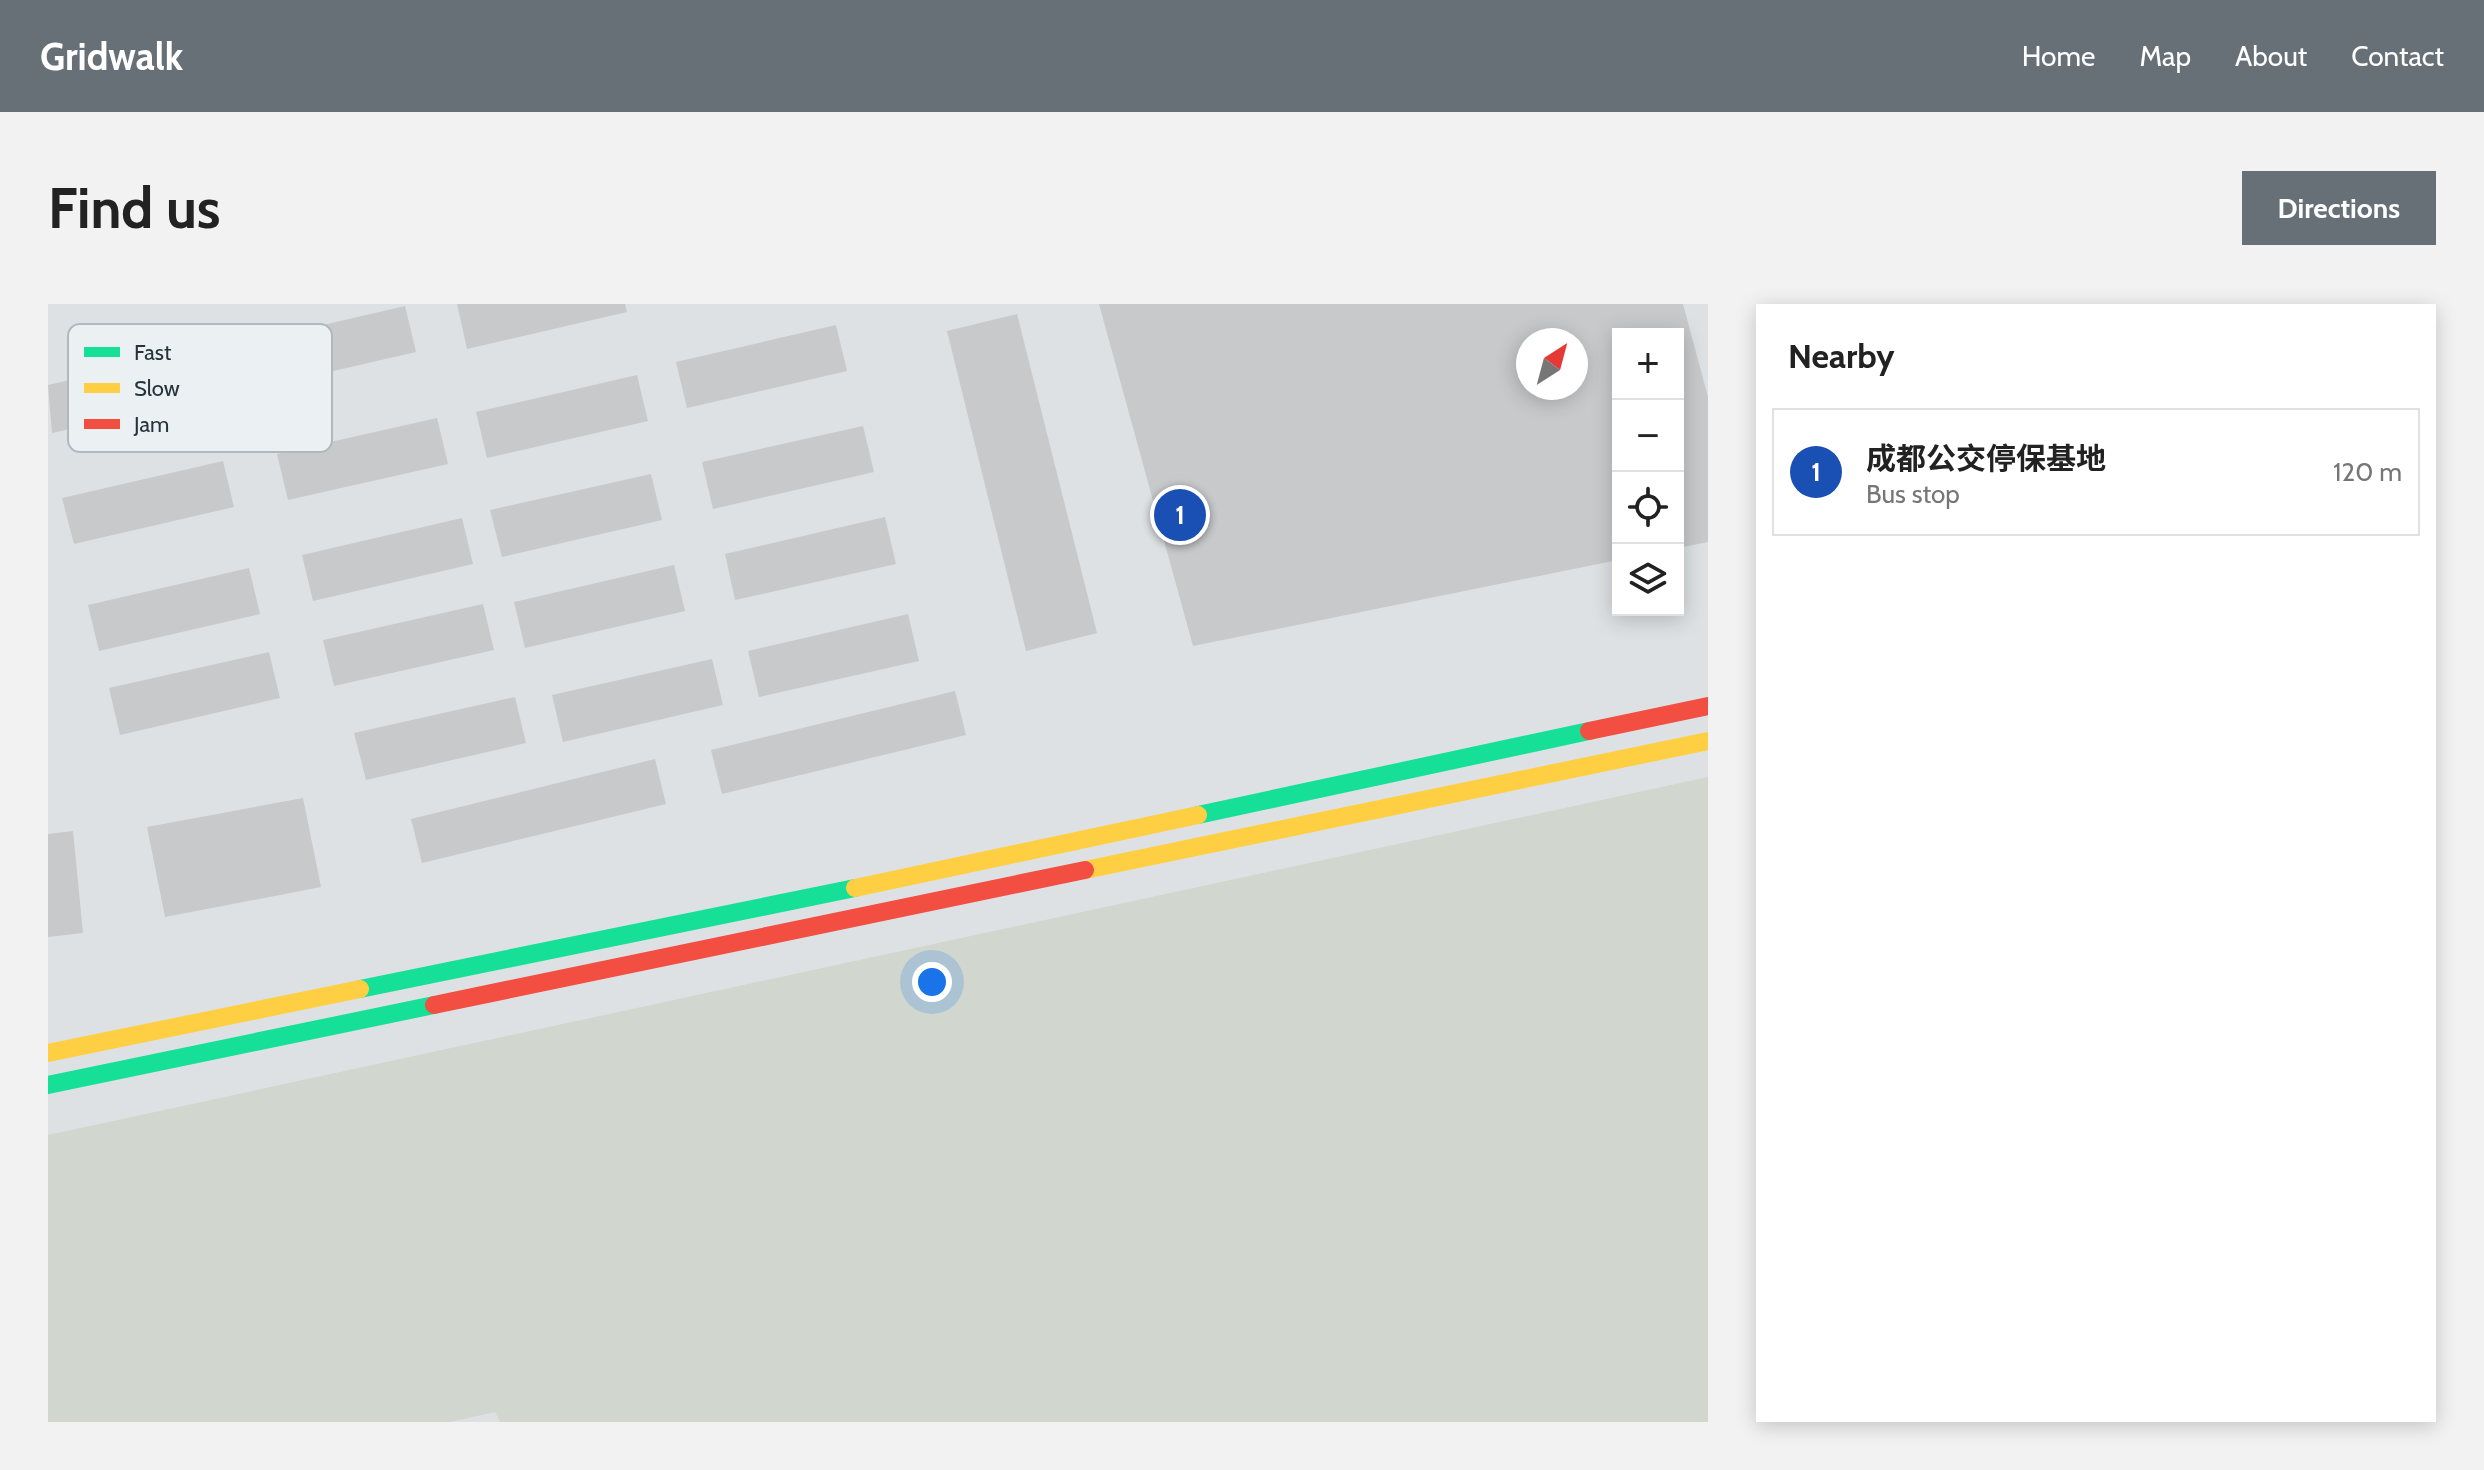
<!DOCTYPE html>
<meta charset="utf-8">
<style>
body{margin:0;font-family:Cabin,"Noto Sans SC",sans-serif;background:#f2f2f2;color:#222}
.controls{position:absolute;right:24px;top:24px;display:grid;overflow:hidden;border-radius:0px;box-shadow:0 4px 20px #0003}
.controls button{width:72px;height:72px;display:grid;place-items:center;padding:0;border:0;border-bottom:2px solid #e0e0e0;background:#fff;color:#222;font:40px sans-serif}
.compass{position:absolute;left:1468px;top:24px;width:72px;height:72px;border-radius:50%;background:#fff;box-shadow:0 4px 20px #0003;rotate:36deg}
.you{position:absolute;left:884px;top:678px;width:28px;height:28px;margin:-20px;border:6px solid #fff;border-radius:50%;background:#1a73e8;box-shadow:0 0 0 12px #1a73e833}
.badge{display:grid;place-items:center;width:52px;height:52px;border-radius:50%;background:#677076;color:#fff;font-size:26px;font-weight:700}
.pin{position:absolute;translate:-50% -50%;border:4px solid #fff;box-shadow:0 2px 8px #0006}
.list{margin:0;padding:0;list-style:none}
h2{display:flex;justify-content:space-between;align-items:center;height:104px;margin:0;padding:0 32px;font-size:34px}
h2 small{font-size:26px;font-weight:400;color:#767676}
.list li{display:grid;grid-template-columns:52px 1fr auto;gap:24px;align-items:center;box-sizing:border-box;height:128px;margin:0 16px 16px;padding:0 16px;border:2px solid #e0e0e0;border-radius:0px}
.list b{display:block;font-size:30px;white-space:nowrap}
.list p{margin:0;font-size:26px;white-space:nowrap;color:#767676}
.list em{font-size:26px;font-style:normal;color:#767676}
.icon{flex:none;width:44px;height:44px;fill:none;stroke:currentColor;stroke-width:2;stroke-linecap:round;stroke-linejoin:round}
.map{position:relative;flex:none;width:1660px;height:1118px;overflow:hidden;border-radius:0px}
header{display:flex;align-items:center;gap:48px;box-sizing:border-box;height:112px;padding:0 40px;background:#677076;color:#fff}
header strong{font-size:38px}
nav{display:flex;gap:44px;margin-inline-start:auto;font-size:28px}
.intro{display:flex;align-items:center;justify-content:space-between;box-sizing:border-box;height:192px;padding:0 48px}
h1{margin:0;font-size:56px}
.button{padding:20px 36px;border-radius:0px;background:#677076;color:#fff;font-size:28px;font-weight:700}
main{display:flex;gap:48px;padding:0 48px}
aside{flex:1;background:#fff;border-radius:0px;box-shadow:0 4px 20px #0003}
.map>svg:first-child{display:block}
</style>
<header>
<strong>Gridwalk</strong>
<nav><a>Home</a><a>Map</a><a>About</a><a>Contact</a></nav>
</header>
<div class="intro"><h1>Find us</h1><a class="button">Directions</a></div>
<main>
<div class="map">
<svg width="1660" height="1118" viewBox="0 0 1660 1118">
<rect width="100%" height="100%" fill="#dee1e3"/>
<path fill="#d1d7cf" d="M1660,473V1118H452L447,1108L403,1118H0V831Z"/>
<path fill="#c7c9cb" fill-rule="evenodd" d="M409,0H577L579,8L419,45Z
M1051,0H1635L1660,93V238L1630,244V30H1570V256L1145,342ZM1480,36H1528V84H1480Z
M357,2L368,48L207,85L197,39Z
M969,10L1049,329L978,347L899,27Z
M788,21L799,67L639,104L628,58Z
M153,46L164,93L4,129L0,81Z
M589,71L600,117L439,154L428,108Z
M389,114L400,160L240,196L229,150Z
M815,122L826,168L665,205L654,158Z
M175,157L186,203L26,240L14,194Z
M603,170L614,216L454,253L442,206Z
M837,213L848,260L687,296L677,250Z
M414,214L425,260L265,297L254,251Z
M626,261L637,307L477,344L466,298Z
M201,264L212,310L51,347L40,301Z
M435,300L446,346L286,382L275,336Z
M860,310L871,357L711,393L700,347Z
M221,348L232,394L72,431L61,384Z
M664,355L675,401L515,438L504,391Z
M907,387L918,431L674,490L663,446Z
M467,393L478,439L318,476L306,429Z
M607,455L618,500L374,559L363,515Z
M255,494L273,583L117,613L99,523Z
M25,527L35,629L0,633V530Z"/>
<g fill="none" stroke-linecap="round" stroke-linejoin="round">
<path stroke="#16e098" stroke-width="18" d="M1150,511L1541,427
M312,685L807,584
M0,781L386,701"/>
<path stroke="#ffcf43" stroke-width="18" d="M1037,566L1660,437
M807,584L1150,511
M0,749L312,685"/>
<path stroke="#f24e42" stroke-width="18" d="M1541,427L1660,402
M386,701L1037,566"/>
</g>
<rect x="20" y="20" width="264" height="128" rx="12" fill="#ebf1f3" stroke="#b0b8bc" stroke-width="2"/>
<rect x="36" y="43" width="36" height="10" fill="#16e098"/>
<rect x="36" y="79" width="36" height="10" fill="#ffcf43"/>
<rect x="36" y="115" width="36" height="10" fill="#f24e42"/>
<g font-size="22" fill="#27333b">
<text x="86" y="56">Fast</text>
<text x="86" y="92">Slow</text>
<text x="86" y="128">Jam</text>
</g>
</svg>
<div class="controls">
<button>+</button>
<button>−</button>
<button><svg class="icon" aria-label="locate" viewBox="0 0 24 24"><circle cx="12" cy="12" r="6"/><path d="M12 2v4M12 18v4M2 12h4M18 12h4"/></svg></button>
<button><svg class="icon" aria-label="layers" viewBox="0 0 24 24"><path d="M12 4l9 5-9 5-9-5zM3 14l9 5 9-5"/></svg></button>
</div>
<svg class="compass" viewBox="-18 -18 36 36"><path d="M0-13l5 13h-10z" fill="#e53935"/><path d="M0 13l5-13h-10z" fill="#767676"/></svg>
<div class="you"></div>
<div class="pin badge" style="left:1132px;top:211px;background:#1a4fb4">1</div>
</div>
<aside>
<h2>Nearby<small></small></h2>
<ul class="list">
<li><span class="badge" style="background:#1a4fb4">1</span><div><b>成都公交停保基地</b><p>Bus stop</p></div><em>120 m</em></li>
</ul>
</aside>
</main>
